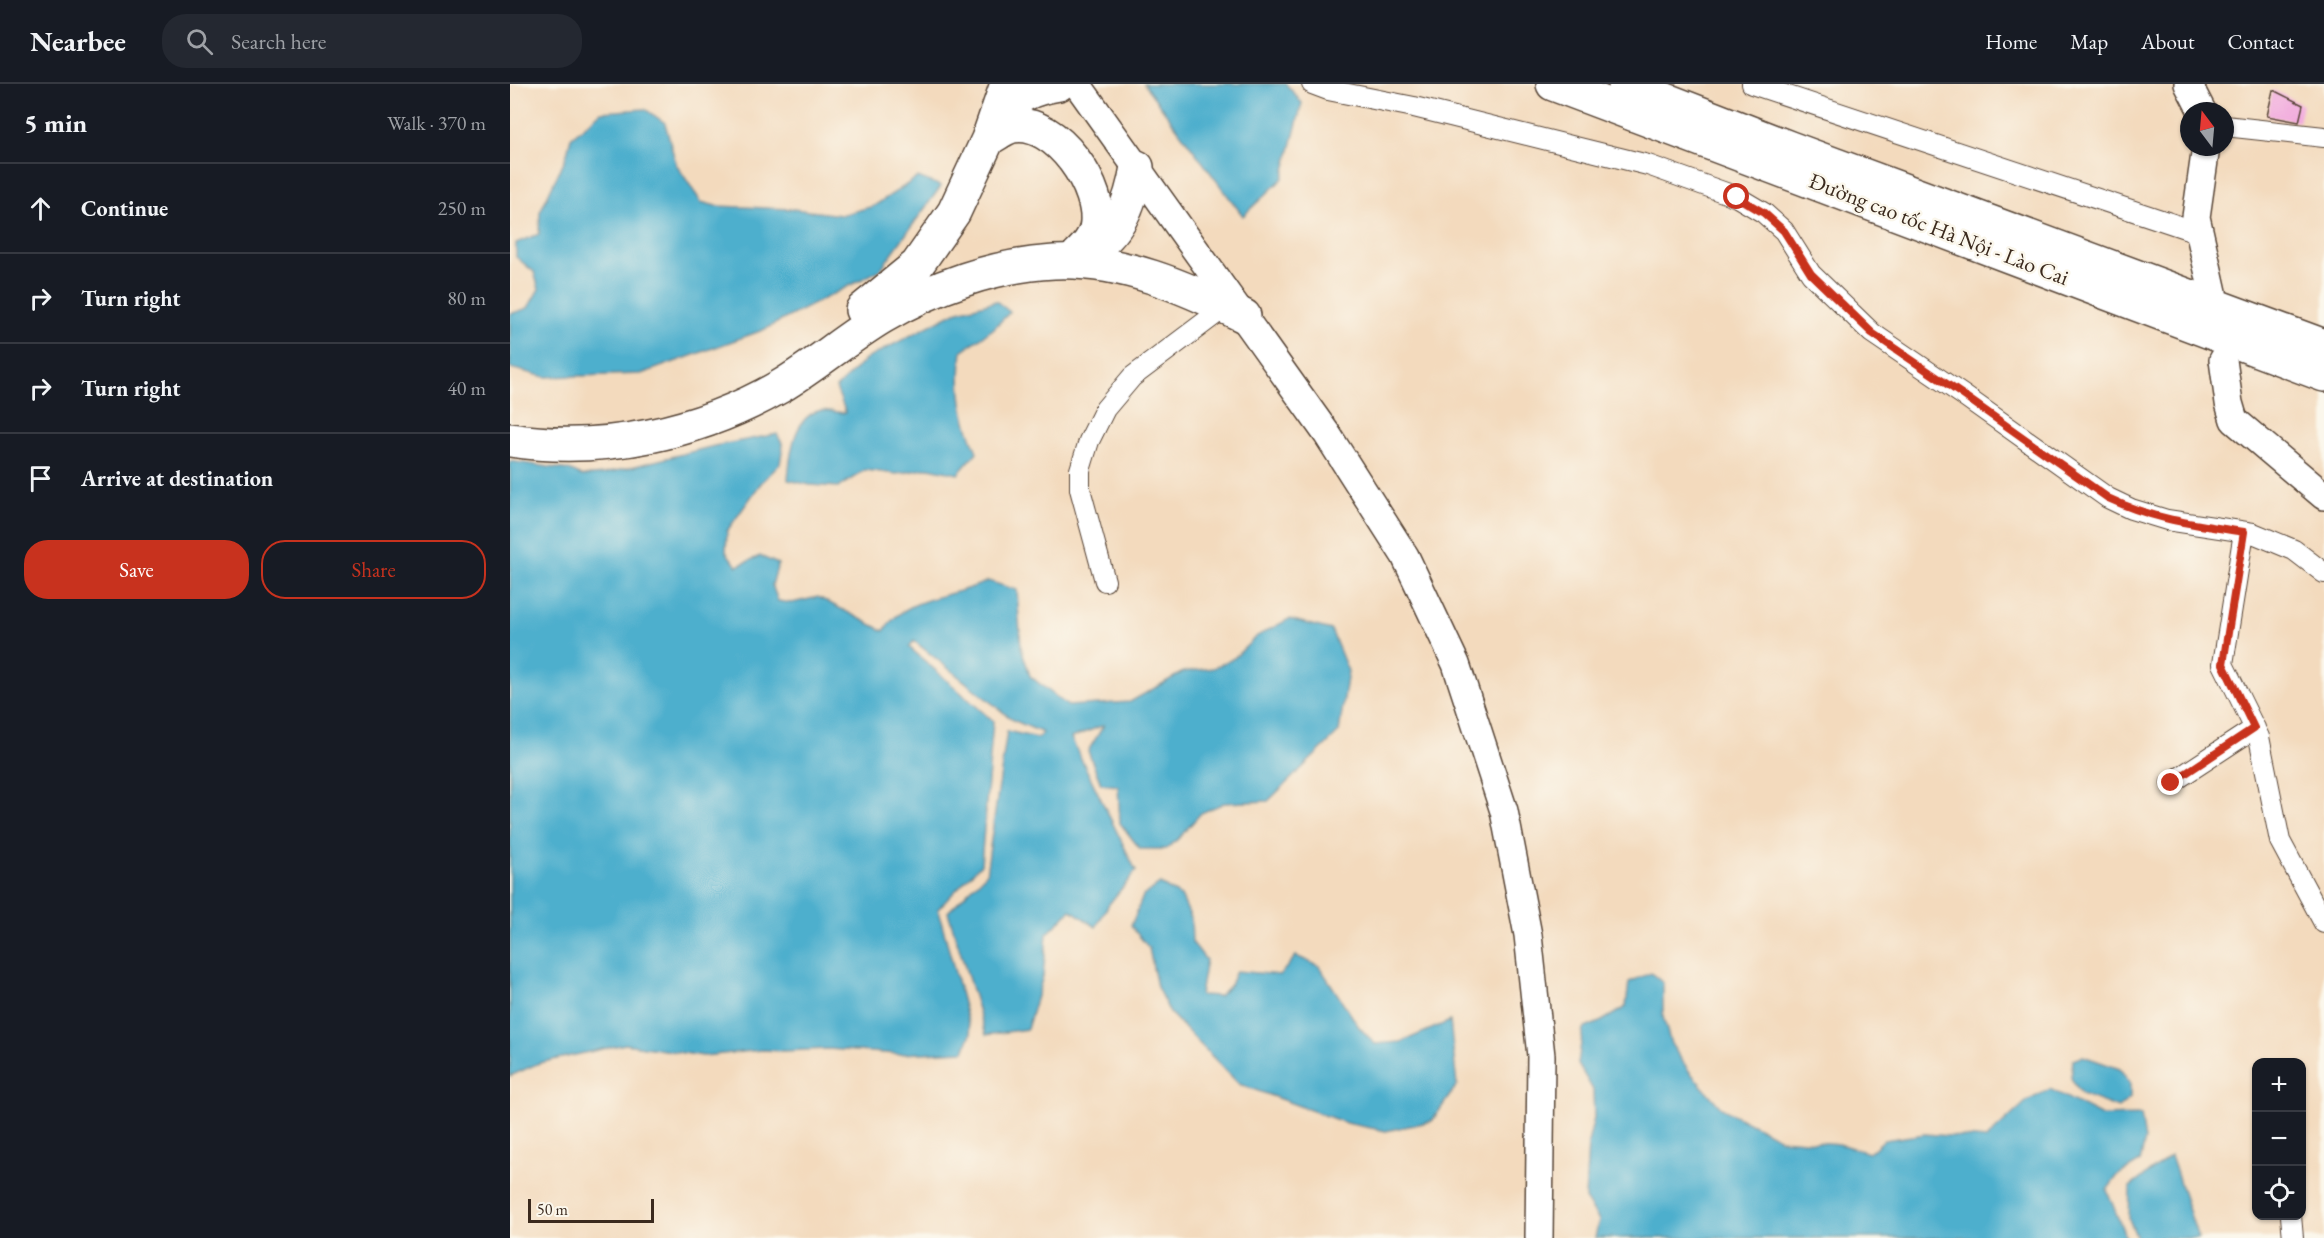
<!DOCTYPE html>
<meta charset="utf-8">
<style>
body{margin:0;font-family:"EB Garamond",serif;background:#242831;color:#f1f3f6}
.controls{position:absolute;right:18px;bottom:18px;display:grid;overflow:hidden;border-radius:12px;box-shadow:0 2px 4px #0004}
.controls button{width:54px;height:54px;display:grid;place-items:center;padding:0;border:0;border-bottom:2px solid #363941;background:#171b24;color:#f1f3f6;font:30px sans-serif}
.compass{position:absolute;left:1670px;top:18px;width:54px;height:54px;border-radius:50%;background:#171b24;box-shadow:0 2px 4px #0004;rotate:344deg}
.scale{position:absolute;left:18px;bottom:15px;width:126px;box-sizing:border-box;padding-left:6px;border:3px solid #3b2a1e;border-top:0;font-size:16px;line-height:21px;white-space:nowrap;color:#3b2a1e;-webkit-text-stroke:4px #fbf7ec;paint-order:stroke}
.stop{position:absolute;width:18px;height:18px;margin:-14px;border:4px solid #c8321e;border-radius:50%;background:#fff}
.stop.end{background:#c8321e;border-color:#fff;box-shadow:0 2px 6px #0008}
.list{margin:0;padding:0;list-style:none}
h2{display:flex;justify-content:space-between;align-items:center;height:78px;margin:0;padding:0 24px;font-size:26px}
h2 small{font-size:20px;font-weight:400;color:#9ea1a6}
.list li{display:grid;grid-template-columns:39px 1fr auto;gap:18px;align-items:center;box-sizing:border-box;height:90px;padding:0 24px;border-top:2px solid #363941}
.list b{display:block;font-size:22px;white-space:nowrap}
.list em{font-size:20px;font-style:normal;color:#9ea1a6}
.actions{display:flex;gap:12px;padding:18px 24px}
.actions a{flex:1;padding:14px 0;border:2px solid #c8321e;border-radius:24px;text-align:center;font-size:21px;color:#c8321e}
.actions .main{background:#c8321e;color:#fff}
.icon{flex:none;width:33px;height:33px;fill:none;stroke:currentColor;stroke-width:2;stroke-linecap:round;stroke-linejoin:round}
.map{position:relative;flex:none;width:1814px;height:1154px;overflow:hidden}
header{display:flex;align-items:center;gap:36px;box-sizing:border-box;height:84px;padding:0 30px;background:#171b24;border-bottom:2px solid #363941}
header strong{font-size:28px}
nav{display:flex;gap:33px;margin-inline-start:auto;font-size:21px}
.search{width:420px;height:54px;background:#242831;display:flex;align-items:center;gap:15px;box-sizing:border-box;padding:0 21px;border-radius:24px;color:#9ea1a6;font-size:22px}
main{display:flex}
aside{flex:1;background:#171b24}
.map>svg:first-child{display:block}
</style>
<header>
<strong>Nearbee</strong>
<div class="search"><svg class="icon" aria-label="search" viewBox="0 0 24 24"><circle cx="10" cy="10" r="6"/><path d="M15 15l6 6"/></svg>Search here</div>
<nav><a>Home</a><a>Map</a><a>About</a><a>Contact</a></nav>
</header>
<main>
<aside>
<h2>5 min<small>Walk · 370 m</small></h2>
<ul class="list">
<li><svg class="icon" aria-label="ahead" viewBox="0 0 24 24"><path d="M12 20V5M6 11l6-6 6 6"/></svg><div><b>Continue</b></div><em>250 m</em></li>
<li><svg class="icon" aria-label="right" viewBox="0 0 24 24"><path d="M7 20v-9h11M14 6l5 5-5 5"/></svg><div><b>Turn right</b></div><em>80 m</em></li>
<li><svg class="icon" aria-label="right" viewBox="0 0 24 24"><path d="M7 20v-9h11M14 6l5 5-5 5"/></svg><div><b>Turn right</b></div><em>40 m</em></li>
<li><svg class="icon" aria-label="arrive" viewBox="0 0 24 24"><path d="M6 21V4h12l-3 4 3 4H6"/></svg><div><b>Arrive at destination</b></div></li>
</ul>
<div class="actions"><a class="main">Save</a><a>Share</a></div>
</aside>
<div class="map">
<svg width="1814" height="1154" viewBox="0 0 1814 1154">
<rect width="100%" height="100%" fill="#fbf7ec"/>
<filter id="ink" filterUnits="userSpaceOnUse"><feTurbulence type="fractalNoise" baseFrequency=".0167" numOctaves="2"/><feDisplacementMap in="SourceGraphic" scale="12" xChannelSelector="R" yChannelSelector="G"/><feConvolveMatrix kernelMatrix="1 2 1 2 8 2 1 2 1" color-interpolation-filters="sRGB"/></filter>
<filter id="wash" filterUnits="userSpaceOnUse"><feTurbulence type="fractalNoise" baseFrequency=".008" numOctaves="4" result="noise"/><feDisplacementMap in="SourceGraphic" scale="24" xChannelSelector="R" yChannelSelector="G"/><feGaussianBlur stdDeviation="1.35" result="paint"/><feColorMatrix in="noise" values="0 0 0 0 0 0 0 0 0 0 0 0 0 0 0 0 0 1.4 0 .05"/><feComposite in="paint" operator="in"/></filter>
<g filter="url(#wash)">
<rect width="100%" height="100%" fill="#f3dabd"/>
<path fill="#4eafcd" stroke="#446c76" stroke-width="1.5" d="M634,0H776L792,19L773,94L733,132Z
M135,25L155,39L166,80L191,118L206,122L283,125L331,131L364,122L408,93L431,102L370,186L253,246L131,290L35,293L0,284V230L18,224L29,205L24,188L6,173V159L29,150L30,128L56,73L61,54L91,28Z
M486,217L500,228L483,245L452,267C447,303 452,334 467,368L448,390L419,384L387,390L355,386L329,403L300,401L278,396C280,374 282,335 308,327C315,325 328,329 336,329L326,304L356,275L445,228Z
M267,350L273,361L270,380L251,399L217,447L216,468L227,482L250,472L268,480L262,501L268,517L282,519L308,513L374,547C395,511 444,514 478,497L507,506L511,563L520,592L558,622L620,618L673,588L703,584L724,574L747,552L779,535L821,546L838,587L829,648L758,717L714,719L691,729L668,755L656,765H630L610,739L608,702L591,700L578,667L594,641L561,654L626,787L599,820L586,843L561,826L537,850L533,892L517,945L476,951L438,828L476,790L497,647L527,654L533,649L503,636L404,557L399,563L483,637L471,780L428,825L461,949L454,967L388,970L318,965L274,967L252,966L193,972L115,960L29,979L0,992V377L59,386L72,392L94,390L204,362Z
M650,800L671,812L681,834L682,858L696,876L690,911L709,912L720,901L726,887L770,891L786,872L809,882L849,943L865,960L891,958L940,937L947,1001L922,1037L876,1047L836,1039L729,1000L660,929L647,903L639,864L621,842L633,812Z
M1141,889L1153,899V933L1161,960L1179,987L1211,1024L1271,1055L1329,1060L1359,1069L1374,1056L1415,1050L1476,1055L1517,1017L1540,1005L1592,1032L1631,1031L1635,1056L1630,1078L1608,1091L1597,1106L1616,1154H1085L1089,1136L1075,1115L1078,1059L1084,1034L1083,1006L1068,980L1073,945L1092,937L1116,923L1119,898Z
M1573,972L1610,985L1620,999V1014L1608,1024L1571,1010L1561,994L1563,976Z
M1661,1072L1688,1154H1627L1619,1135L1620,1103Z"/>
<g id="blocks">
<path fill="#f1a9dd" d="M1763,6L1793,21L1789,38L1757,32Z"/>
</g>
</g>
<g filter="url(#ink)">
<use href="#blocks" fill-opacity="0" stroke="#574436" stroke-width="1.5"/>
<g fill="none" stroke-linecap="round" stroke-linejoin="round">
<defs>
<path id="street" d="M802,0L818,6L904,23L1138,81L1227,113L1254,129L1274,147L1301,190L1362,249L1453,311L1598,414L1621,425L1657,436L1743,449L1784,466L1814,489
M1242,0L1690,149
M1715,42L1814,53
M1734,448L1713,580L1749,653L1770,757L1814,839
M595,497L570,405V386L579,357L595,325L622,293L715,223
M1661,699L1745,644
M1781,1132L1783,1154"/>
<path id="secondary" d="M567,0L817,350L895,472L946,580L994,727L1018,851L1031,972L1029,1154
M1678,0L1692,27
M1696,63L1686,133L1703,208
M1713,276L1719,319L1724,336L1814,412"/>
<path id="highway" d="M1043,0L1814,291
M1115,0L1280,64L1814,262
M487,32C508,11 520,5 549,0
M478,55C486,51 494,44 503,42C546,34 595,106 586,145C583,156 576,163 568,171
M580,165C610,150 622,114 627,83
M352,226L407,181L444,128L478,55L497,0
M0,356C93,370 190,349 271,302C306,281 337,254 372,233C423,203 485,181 544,178C612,175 675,203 734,232"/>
</defs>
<use href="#street" stroke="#574436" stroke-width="22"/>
<use href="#secondary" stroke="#574436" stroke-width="30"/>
<use href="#highway" stroke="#574436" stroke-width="36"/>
<use href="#street" stroke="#fff" stroke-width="20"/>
<use href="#secondary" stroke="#fff" stroke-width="27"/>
<use href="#highway" stroke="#fff" stroke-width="33"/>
</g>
</g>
<g fill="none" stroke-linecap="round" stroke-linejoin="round" filter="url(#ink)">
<path stroke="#c8321e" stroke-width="8" d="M1227,113L1254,129L1274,147L1301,190L1362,249L1453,311L1598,414C1644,436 1684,440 1734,448L1713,580L1744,644L1661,699"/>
</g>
<g text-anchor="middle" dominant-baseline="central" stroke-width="5" stroke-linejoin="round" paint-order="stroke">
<g font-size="22" fill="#3b2a1e" stroke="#fbf7ec">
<text transform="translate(1429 145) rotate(21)">Đường cao tốc Hà Nội - Lào Cai</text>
</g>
</g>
</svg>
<div class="controls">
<button>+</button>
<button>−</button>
<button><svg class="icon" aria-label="locate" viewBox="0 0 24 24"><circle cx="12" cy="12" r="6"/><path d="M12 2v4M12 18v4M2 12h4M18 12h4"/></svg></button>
</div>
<svg class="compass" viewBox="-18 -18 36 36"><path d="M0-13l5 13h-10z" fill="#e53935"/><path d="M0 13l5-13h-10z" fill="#9ea1a6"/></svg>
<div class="scale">50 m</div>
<div class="stop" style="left:1227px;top:113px"></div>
<div class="stop end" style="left:1661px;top:699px"></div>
</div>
</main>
